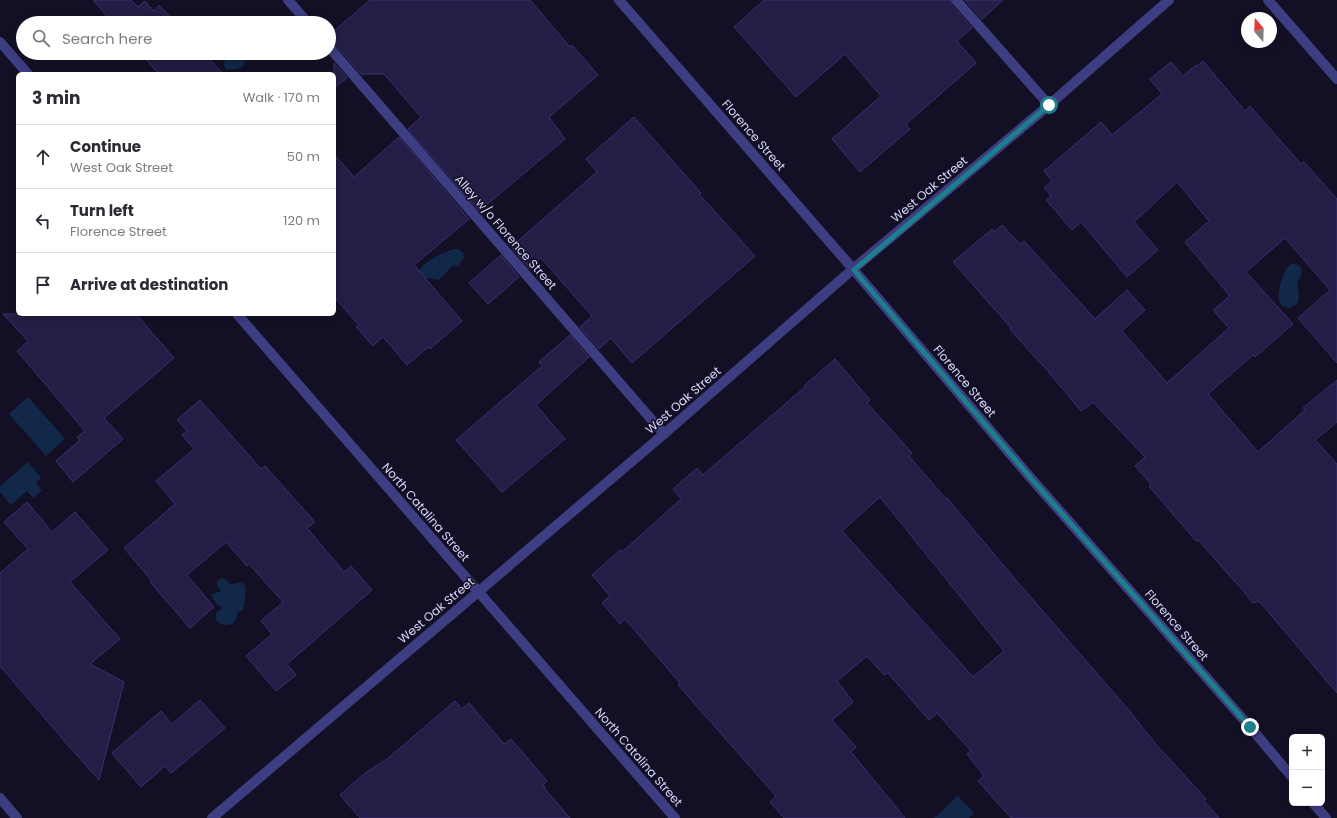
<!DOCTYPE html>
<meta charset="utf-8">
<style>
body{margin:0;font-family:Poppins,sans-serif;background:#f2f2f3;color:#2b2b33}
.controls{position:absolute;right:12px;bottom:12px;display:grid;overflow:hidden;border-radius:6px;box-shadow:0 2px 10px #0003}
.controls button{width:36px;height:36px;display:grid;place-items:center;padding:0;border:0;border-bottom:1px solid #e1e1e2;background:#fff;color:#2b2b33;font:20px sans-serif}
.compass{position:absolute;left:1241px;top:12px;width:36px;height:36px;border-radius:50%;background:#fff;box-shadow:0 2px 10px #0003;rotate:341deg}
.stop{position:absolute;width:12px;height:12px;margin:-9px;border:3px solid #1d7f8a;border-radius:50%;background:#fff}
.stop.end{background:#1d7f8a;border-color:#fff;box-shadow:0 1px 4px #0008}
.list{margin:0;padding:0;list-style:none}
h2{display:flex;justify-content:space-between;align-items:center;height:52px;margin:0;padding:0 16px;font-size:17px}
h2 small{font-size:13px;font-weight:400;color:#7c7c81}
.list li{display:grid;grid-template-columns:26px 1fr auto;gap:12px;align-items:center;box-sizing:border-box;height:64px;padding:0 16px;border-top:1px solid #e1e1e2}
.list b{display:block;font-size:15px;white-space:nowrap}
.list p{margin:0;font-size:13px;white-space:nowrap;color:#7c7c81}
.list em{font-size:13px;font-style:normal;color:#7c7c81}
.icon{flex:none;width:22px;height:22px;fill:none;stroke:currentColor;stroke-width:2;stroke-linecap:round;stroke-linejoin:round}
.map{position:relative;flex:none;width:1337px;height:818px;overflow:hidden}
.search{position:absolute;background:#fff;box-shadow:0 2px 10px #0003;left:16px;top:16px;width:320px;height:44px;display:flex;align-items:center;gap:10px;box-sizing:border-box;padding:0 14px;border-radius:22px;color:#7c7c81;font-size:15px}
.panel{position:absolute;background:#fff;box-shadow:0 2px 10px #0003;left:16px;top:72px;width:320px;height:244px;border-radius:6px}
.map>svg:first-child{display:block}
</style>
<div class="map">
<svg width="1337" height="818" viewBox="0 0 1337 818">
<rect width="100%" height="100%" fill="#131025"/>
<path fill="#112849" d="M228,53H245C246,71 240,68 226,70L224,64Z
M454,249H458L463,253L464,258L459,263L460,265L455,267V265L452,266L439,280L427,278L420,280L417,272C427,261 439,253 454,249Z
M1291,264C1298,264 1301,265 1302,273L1297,284L1299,296L1297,304L1290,308L1282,306C1281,304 1279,302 1279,300C1277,292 1284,268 1291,264Z
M28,397L65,439L46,456L9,414Z
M28,462L41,478L36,483L42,491L33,498L27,491L11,505L0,492V486Z
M222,578L227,580L230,585L236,583H242L245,585L246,590L243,610L237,612C237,614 237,617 236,619C232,628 221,626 216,620V613L221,609V607L219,605H217L211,595L221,591L217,586V581Z
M958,796L974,813L969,818H934Z"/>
<path fill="#241d45" stroke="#3a3070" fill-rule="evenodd" d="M93,0H131L138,7L145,1L154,11L159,5L173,20L174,19L177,23H113Z
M370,0H530L570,47L572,45L598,75L549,117L565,139L479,211L408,129L421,117L384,74H361L334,43V31Z
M764,0H950L951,4L972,28L957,41L976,63L906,124L910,129L860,172L832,139L881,96L845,54L796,97L734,27Z
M965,0H1003L982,19Z
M140,53H204L223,74H159Z
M1203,61L1245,111L1250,106L1301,164L1304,162L1337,199V363L1298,318L1330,290L1285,238L1246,272L1293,324L1255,357L1253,355L1208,394L1258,452L1305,410L1303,408L1337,380V422L1315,440L1337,464V693L1259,601L1253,603L1245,593L1198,540L1196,541L1149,486L1151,484L1135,466L1145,457L1093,402L1081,411L1040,362V363L1010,329L1011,328L953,262L992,229L994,232L1002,225L1020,244L1024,241L1095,319L1127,290L1145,310L1122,331L1167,383L1229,328L1213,310L1230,296L1185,242L1209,221L1177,182L1134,222L1158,250L1127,277L1081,222L1072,230L1046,200L1051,196L1044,188L1052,181L1044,171L1101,122L1112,135L1162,94L1150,79L1171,62L1183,76L1196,65L1197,66Z
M334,63L347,78L334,88Z
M634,117L701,193L699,194L755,256L632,363L611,338L599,349L580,327L592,316L541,258L529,268L511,247L597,172L586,159Z
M399,137L469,219L414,265L462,321L430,349L428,347L407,365L383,337L373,346L356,327L359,325L334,297V154L354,177Z
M501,255L519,277L488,304L469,283Z
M3,314H136L174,358L104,418L123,439L73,482L56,461L80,440L77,437L85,431L17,351L28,341Z
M570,335L589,357L536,405L565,439L502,492L456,440L542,366L539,362Z
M835,359L870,400L867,403L912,453L909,456L946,499L947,498L1015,579L1127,708L1155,743L1206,799L1204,801L1219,818H1011L978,781L984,776L967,754L971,751L937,713L929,720L888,673L884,675L867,656L837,681L853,702L832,720L856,747L851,752L905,818H784L770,802L776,796L678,685L680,683L625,619L620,624L602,603L610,596L592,575L620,550L622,552L681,499L673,489L697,468L703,475L806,386L805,385ZM880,497L1004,651L973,677L842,531Z
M200,400L261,469L265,466L315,522L307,528L344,572L351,566L372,590L287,664L296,675L276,691L246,656L272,634L261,621L283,602L249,564L247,566L226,542L187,575L214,607L190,628L150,582L151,580L124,548L175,504L156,481L194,449L182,435L187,431L177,420Z
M27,502L52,532L75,512L108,550L70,582L120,639L90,664L124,682L99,780L66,743L0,666V573L28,549L4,522Z
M200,700L225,728L171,773L165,766L141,787L112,753L161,711L172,724Z
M455,701L462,709L469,703L504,744L511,739L547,781L543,785L545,787L544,788L570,818H360L340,795L365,773L387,759Z"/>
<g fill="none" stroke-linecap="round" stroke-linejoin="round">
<path stroke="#3d3d82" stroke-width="10" d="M288,0L308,23
M956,0L1049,105
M329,47L664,434"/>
<path stroke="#3d3d82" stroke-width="10" d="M619,0L853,269L1029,476L1250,727L1292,777
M1268,0L1337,79
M0,42L28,74
M237,314L675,818
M0,798L17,818
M1313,803L1326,818
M212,818L664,434L853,269L1049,105L1169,0"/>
</g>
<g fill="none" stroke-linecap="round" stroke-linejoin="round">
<path stroke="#1d7f8a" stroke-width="5" d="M1049,105L854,270L1029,476L1250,727"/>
</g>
<g text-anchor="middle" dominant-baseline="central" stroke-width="3" stroke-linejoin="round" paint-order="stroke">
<g font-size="12" fill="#d9d6fd" stroke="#131025">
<text transform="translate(754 135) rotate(49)">Florence Street</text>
<text transform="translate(929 189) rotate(-40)">West Oak Street</text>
<text transform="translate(506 232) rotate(49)">Alley w/o Florence Street</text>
<text transform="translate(965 381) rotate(50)">Florence Street</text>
<text transform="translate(683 400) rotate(-41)">West Oak Street</text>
<text transform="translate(426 512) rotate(49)">North Catalina Street</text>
<text transform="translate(436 610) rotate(-40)">West Oak Street</text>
<text transform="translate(1177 625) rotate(49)">Florence Street</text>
<text transform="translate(639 757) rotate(49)">North Catalina Street</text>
</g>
</g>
</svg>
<div class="controls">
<button>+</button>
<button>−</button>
</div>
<svg class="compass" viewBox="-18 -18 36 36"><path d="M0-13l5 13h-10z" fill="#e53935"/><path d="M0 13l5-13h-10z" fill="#7c7c81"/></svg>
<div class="stop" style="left:1049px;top:105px"></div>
<div class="stop end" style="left:1250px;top:727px"></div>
<div class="search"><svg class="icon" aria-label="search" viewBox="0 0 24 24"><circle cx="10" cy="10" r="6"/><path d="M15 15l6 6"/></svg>Search here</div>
<section class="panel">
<h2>3 min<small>Walk · 170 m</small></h2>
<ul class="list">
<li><svg class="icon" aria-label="ahead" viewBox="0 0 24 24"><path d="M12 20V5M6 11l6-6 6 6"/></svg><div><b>Continue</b><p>West Oak Street</p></div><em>50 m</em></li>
<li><svg class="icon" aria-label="left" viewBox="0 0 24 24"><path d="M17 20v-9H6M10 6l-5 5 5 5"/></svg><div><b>Turn left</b><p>Florence Street</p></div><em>120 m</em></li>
<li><svg class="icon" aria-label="arrive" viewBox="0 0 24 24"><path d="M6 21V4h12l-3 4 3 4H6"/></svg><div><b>Arrive at destination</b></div></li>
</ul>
</section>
</div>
